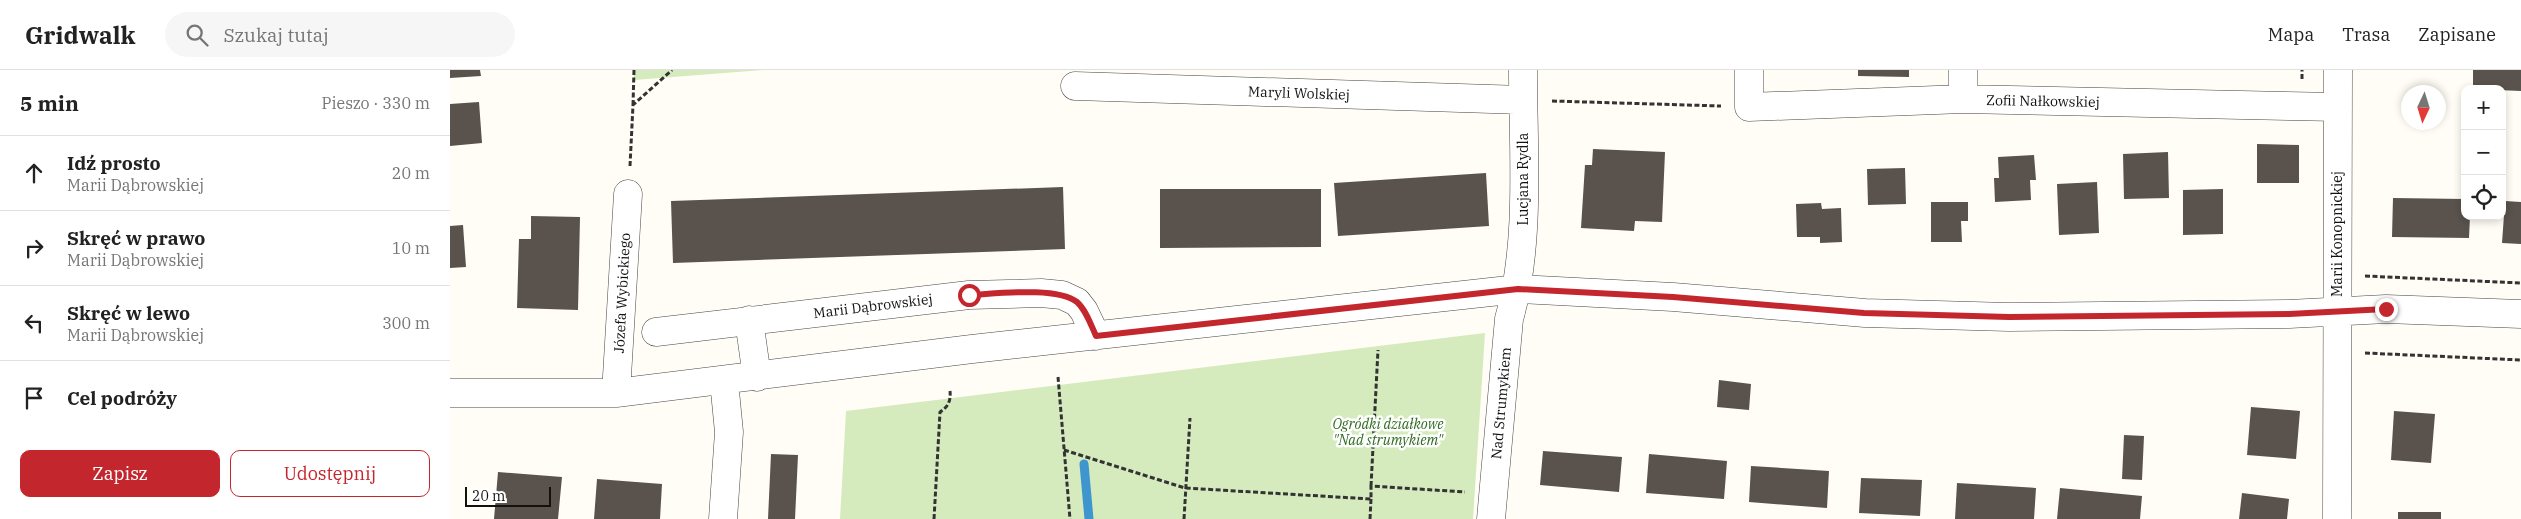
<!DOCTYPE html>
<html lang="pl">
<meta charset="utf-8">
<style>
body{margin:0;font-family:"IBM Plex Serif",serif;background:#f6f6f6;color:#222}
.controls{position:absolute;right:15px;top:15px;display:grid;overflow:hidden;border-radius:10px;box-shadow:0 2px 8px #0003}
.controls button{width:45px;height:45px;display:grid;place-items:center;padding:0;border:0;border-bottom:1px solid #e0e0e0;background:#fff;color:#222;font:25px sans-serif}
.compass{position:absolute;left:1951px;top:15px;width:45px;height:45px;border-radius:50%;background:#fff;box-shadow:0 2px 8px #0003;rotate:184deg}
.scale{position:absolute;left:15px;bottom:12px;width:86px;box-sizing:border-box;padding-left:5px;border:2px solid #111;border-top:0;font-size:14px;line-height:18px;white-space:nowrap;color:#111;-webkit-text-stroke:4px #fff;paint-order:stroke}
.stop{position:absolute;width:15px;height:15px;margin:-11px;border:4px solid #c4262e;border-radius:50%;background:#fff}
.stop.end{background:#c4262e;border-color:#fff;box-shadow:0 1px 5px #0008}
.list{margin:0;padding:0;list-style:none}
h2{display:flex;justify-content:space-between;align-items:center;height:65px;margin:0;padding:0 20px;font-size:21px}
h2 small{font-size:16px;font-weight:400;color:#767676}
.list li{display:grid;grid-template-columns:32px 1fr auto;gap:15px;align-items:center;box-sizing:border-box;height:75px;padding:0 20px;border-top:1px solid #e0e0e0}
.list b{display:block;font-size:19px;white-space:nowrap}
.list p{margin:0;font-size:16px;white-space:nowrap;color:#767676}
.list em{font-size:16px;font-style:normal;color:#767676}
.actions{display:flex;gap:10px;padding:15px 20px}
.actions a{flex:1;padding:11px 0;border:1px solid #c4262e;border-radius:10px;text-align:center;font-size:18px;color:#c4262e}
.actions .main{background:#c4262e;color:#fff}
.icon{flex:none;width:28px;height:28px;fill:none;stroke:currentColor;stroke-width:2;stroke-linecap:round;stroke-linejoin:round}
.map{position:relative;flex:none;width:2071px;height:449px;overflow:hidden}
header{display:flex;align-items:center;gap:30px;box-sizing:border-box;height:70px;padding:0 25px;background:#fff;border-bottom:1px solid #e0e0e0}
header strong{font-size:24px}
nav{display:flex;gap:28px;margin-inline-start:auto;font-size:18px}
.search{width:350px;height:45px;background:#f6f6f6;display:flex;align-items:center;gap:12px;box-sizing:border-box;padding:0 18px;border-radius:28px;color:#767676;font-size:19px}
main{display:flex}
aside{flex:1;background:#fff}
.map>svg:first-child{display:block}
</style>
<header>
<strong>Gridwalk</strong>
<div class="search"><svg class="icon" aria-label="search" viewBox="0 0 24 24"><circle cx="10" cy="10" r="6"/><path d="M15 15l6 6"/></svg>Szukaj tutaj</div>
<nav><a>Mapa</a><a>Trasa</a><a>Zapisane</a></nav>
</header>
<main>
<aside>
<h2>5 min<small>Pieszo · 330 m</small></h2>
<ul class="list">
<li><svg class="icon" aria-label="ahead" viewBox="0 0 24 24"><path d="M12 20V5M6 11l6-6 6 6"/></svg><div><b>Idź prosto</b><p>Marii Dąbrowskiej</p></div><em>20 m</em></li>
<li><svg class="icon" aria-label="right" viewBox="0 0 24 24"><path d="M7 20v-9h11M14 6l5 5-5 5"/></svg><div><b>Skręć w prawo</b><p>Marii Dąbrowskiej</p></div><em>10 m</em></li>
<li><svg class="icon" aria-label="left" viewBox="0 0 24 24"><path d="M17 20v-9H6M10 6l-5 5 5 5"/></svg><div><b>Skręć w lewo</b><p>Marii Dąbrowskiej</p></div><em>300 m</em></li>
<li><svg class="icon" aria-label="arrive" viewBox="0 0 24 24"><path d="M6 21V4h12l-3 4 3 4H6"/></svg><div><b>Cel podróży</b></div></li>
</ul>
<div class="actions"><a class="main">Zapisz</a><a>Udostępnij</a></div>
</aside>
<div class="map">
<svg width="2071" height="449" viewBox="0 0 2071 449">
<rect width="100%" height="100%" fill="#fffdf5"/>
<path fill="#d5ebbd" d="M184,0H313L184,10Z
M1035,263L1023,449H390L396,341Z"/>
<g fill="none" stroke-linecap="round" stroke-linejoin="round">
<path stroke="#3f96cf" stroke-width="9" d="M634,394L639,449"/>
</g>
<path fill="#5a524d" d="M0,0H30L31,6L0,8Z
M1408,0H1459V7L1408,6Z
M2023,0H2071V21L2023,19Z
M29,32L32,73L0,76V34Z
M2052,46H2055L2054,74H2052Z
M1807,74L1849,75V113H1807Z
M1143,79L1215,82L1212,152L1185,151L1184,161L1131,158L1135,95H1142Z
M1718,82L1719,128L1674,129L1673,84Z
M1584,85L1586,110H1580L1581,130L1545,132L1544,108H1549L1548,87Z
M1455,98L1456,134L1418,135L1417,99Z
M1036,103L1039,156L888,166L884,113Z
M1647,112L1649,163L1609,165L1607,114Z
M613,117L615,179L223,193L221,131Z
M710,119H871V177L710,178Z
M1773,119V164L1733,165V120Z
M1943,128L2015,129V146H2020L2019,168L1942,167Z
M2055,131L2071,132V174L2052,173Z
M1481,132H1518V151H1511L1512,172H1481Z
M1371,133L1372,139L1391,138L1392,172L1370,173V167H1347L1346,134Z
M81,146L130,147L128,240L67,238L69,169H81Z
M13,155L16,197L0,198V156Z
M1269,310L1301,314L1299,340L1267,337Z
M1801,337L1850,341L1846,389L1797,385Z
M1944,341L1985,344L1981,393L1941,390Z
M1674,365L1694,366L1692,410L1672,409Z
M1093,381L1172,387L1169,422L1090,415Z
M321,384L348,385L345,449H318Z
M1199,384L1277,391L1274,429L1196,423Z
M1301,396L1379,401L1377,438L1299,432Z
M48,402L112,407L108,449H44Z
M1411,408L1472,410L1470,446L1409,443Z
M147,409L212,414L210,449H144Z
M1507,413L1586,418L1584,449H1505Z
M1610,418L1692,426L1690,449H1607Z
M1792,423L1839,429L1837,449H1789Z
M1948,442H1991V449H1948Z"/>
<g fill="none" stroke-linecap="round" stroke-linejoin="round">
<defs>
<path id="minor" d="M1299,0V37L1513,29L1888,37
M1513,0V29
M625,16L1073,30
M299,250L307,307
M206,262L519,225L591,223L612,225L627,232L634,241L646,266
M0,323H166L522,279L1068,219L1223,227L1415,243L1559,247L1839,244L1936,239L2071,244
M166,323L178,124
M273,449L279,362L274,311
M1041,449L1059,249C1081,173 1073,80 1073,0
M1887,449L1888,0"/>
</defs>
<use href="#minor" stroke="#444" stroke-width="29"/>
<path stroke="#333" stroke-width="3" stroke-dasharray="5 2.5" stroke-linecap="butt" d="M1852,9V0
M1102,31L1271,36
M183,35L184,0
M180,96L183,35L222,0
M1915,206L2071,213
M1915,283L2071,290
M608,307L620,449
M614,380L735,418L921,429V416L1015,422
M921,416L928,280
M484,449L490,342C498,337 501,331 500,321
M734,449L740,348
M920,449L921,429"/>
<use href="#minor" stroke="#fff" stroke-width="28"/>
</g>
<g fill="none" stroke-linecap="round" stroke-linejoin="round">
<path stroke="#c4262e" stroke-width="6" d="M519,225C545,224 606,216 627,232C636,240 641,255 646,266L1068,219L1223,227L1414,243L1559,247L1839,244L1936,239"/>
</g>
<g text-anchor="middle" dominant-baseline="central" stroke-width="5" stroke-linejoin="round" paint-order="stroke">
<g font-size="14" fill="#111" stroke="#fff">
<text transform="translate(849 23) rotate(2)">Maryli Wolskiej</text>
<text transform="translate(1593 31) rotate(1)">Zofii Nałkowskiej</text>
<text transform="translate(1073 109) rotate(-90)">Lucjana Rydla</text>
<text transform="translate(1887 164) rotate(-90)">Marii Konopnickiej</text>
<text transform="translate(172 223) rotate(-87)">Józefa Wybickiego</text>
<text transform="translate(423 236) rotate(-7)">Marii Dąbrowskiej</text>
<text transform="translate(1051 333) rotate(-85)">Nad Strumykiem</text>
</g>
<g font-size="14" font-style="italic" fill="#2f6b1f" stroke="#fff">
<text x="938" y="354">Ogródki działkowe<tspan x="938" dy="16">"Nad strumykiem"</tspan></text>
</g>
</g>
</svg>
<div class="controls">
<button>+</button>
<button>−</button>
<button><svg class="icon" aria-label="locate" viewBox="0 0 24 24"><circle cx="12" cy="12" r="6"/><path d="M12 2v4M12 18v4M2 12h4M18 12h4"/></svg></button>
</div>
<svg class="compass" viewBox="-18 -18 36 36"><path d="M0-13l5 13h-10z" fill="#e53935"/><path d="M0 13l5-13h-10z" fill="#767676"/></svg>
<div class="scale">20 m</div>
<div class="stop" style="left:519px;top:225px"></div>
<div class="stop end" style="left:1936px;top:239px"></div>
</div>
</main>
